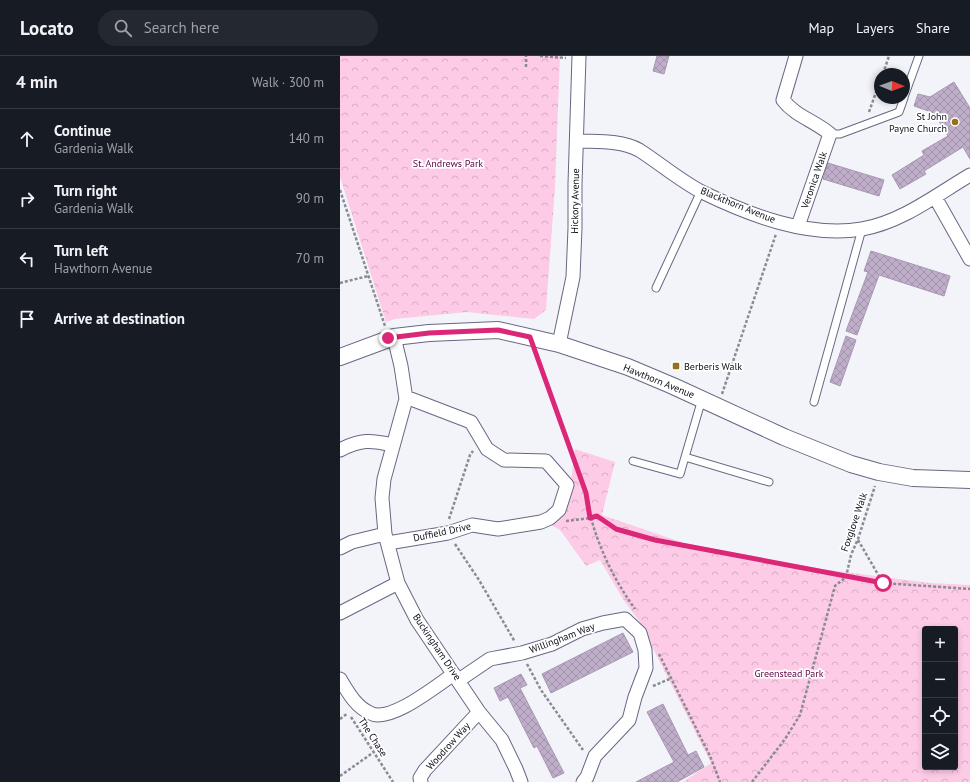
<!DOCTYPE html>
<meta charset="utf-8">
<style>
body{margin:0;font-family:"PT Sans",sans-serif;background:#242831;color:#f1f3f6}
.controls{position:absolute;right:12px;bottom:12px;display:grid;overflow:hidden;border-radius:4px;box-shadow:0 2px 6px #0003}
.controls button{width:36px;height:36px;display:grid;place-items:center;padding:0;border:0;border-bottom:1px solid #363941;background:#171b24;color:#f1f3f6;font:20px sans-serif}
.compass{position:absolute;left:534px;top:12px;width:36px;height:36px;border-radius:50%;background:#171b24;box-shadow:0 2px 6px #0003;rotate:91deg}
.stop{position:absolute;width:12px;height:12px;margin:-9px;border:3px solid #db2777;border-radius:50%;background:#fff}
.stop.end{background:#db2777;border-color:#fff;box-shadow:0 1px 4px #0008}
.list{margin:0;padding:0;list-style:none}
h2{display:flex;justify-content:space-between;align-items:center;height:52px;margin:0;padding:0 16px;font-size:17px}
h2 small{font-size:13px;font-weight:400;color:#9ea1a6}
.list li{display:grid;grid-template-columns:26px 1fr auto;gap:12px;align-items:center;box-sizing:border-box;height:60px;padding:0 16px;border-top:1px solid #363941}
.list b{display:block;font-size:15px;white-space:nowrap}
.list p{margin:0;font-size:13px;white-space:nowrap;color:#9ea1a6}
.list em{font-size:13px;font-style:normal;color:#9ea1a6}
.icon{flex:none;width:22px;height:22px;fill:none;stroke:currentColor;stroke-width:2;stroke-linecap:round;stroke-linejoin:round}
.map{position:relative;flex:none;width:630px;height:726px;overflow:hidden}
header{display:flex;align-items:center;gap:24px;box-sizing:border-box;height:56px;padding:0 20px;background:#171b24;border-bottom:1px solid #363941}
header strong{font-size:19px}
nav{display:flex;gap:22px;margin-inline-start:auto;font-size:14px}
.search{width:280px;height:36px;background:#242831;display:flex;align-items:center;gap:10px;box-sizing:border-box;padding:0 14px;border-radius:22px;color:#9ea1a6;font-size:15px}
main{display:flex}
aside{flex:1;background:#171b24}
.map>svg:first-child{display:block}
</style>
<header>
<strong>Locato</strong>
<div class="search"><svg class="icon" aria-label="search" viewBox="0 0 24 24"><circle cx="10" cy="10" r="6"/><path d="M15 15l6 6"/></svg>Search here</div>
<nav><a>Map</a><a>Layers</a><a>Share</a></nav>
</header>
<main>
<aside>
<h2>4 min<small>Walk · 300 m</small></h2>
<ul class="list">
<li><svg class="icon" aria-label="ahead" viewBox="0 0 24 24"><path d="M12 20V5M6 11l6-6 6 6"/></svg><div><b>Continue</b><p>Gardenia Walk</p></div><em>140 m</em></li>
<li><svg class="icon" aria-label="right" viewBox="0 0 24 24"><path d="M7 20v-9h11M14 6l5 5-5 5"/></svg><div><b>Turn right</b><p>Gardenia Walk</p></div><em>90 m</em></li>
<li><svg class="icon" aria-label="left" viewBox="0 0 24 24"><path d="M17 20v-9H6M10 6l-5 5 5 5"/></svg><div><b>Turn left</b><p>Hawthorn Avenue</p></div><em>70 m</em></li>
<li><svg class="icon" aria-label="arrive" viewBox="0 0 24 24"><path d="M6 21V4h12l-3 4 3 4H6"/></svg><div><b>Arrive at destination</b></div></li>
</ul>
</aside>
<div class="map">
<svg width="630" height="726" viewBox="0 0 630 726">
<defs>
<pattern id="park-crowns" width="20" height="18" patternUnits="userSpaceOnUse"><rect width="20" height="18" fill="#fdcbe5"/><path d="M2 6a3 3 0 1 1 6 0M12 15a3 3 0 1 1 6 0" fill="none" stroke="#d8adc4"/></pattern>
<pattern id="building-cross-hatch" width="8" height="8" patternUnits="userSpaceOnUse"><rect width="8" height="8" fill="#bfaec9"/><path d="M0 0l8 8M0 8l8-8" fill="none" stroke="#a394ac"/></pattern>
</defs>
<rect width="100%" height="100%" fill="#f3f4fa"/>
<path fill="url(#park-crowns)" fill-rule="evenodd" d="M0,0H220L215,131L206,254L194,263L127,256L55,263L46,266L0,121Z
M235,393L275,406L262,459L344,487L482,513L590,527L630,529V726H343L371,707L299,565L283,543L260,504L246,510L220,474L206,466L231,425ZM585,573H615V711H585Z"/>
<path fill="url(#building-cross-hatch)" stroke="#a897b2" d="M317,0H329L324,18L313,15Z
M614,26L630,52V103L623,91L584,115L586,118L560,133L552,119L584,99L582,95L608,80L594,57L574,50L578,38L590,41Z
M488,107L544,124L539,140L483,123Z
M531,195L610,220L604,240L539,219L517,279L506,275L528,216L524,215Z
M506,280L516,284L500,330L490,326Z
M283,577L293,596L211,637L202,618Z
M181,618L187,629L180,632L224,717L213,722L197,690L194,692L168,641L160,645L154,632Z
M323,648L348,699L356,695L364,711L337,726H296L334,706L307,656Z"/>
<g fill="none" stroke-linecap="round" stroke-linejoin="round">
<defs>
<path id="service" d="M564,41L579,0
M490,78H500L559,56L564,42
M316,232L361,135
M362,343L345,401L429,426
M474,346L522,173
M293,405L340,418L345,401"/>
<path id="minor" d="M456,0L443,44C455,60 475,65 490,78L458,170
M237,85C258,86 280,84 299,94C318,106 342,126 362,136C409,159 468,182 522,173C562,166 596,139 630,119
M595,141L630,203
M54,281L61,310L66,343L44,423L42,442L45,478L58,527L77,564L139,656L162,684L176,713L181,726
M219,288L233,221L235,172V128L239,0
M0,394C21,383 31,384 53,389
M48,487L108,477L132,469L158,473L201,466L210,462L219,454L227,429L206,405L164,404L147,393L131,366L71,343H66
M0,492L12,486L45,478
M0,557L58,527
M0,623C8,636 15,650 30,657C50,668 97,629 114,618
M119,624L150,603L182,597L212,588L242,573L263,567L285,563L300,577L305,594L306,612L295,641L289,664L255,700L247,721L243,726
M81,726L80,722L85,714L139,656"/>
<path id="tertiary" d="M0,301L54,281L89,277L158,274L219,288L288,311L333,330L444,381L511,408L539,416L573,422L630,424"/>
</defs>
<use href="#service" stroke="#666883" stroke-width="9"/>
<use href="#minor" stroke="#666883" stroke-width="15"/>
<use href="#tertiary" stroke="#666883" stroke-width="18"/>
<path stroke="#8a8b93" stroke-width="2.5" stroke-dasharray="3 2" stroke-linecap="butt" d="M200,0L226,2
M186,11V0
M543,18L549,0
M529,56L540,25
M0,134L45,270
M0,227L28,220
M197,298L246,437L251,462L257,460L276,473L315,484L382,497L543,527L630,533
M382,338L436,178
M109,463L130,399L133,395
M226,465L251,462C260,495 275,525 295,553
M518,484L543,527
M115,488L139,524L175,586
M319,598L370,700L380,726
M187,608L201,634L243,694
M313,630L332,622
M11,661L53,726
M0,663L8,657
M0,720L34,696
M412,726L445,683L460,659L495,530L506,521L511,499L518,483L535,430"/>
<use href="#service" stroke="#fff" stroke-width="7"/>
<use href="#minor" stroke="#fff" stroke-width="13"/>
<use href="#tertiary" stroke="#fff" stroke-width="16"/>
</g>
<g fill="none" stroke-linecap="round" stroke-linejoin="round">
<path stroke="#db2777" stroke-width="5" d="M48,282L89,277L158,274L190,281L246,437L250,462L257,460L276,473L315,484L543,527"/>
</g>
<g fill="#96701a" stroke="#fff" stroke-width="1.5">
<circle cx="615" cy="66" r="4"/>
<rect x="332" y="306" width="8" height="8" rx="2"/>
</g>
<g text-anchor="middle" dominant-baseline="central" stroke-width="3.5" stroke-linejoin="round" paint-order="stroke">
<g font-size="10" fill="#0d0e18" stroke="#fff" text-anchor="end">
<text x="607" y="60">St John<tspan x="607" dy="12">Payne Church</tspan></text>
<text x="344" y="310" text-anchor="start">Berberis Walk</text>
</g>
<g font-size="10" fill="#5c0440" stroke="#fff">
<text x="108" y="107">St. Andrews Park</text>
<text x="449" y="617">Greenstead Park</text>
</g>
<g font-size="10" fill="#0d0e18" stroke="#fff">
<text transform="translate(474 124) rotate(-71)">Veronica Walk</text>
<text transform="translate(235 145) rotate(-89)">Hickory Avenue</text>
<text transform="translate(398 149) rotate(22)">Blackthorn Avenue</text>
<text transform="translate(319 325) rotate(22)">Hawthorn Avenue</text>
<text transform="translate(514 466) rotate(-71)">Foxglove Walk</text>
<text transform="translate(102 476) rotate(-12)">Duffield Drive</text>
<text transform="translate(222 582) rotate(-21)">Willingham Way</text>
<text transform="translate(97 591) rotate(56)">Buckingham Drive</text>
<text transform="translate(33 681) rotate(57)">The Chase</text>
<text transform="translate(108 690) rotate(-48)">Woodrow Way</text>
</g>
</g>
</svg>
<div class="controls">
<button>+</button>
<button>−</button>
<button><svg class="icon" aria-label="locate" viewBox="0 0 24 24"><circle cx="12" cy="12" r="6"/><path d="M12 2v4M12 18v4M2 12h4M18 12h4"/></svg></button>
<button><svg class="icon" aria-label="layers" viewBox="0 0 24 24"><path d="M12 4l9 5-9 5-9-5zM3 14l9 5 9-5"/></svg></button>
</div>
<svg class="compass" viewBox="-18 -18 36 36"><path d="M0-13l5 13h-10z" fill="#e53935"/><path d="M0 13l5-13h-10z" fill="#9ea1a6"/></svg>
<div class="stop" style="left:543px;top:527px"></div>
<div class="stop end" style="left:48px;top:282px"></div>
</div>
</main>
